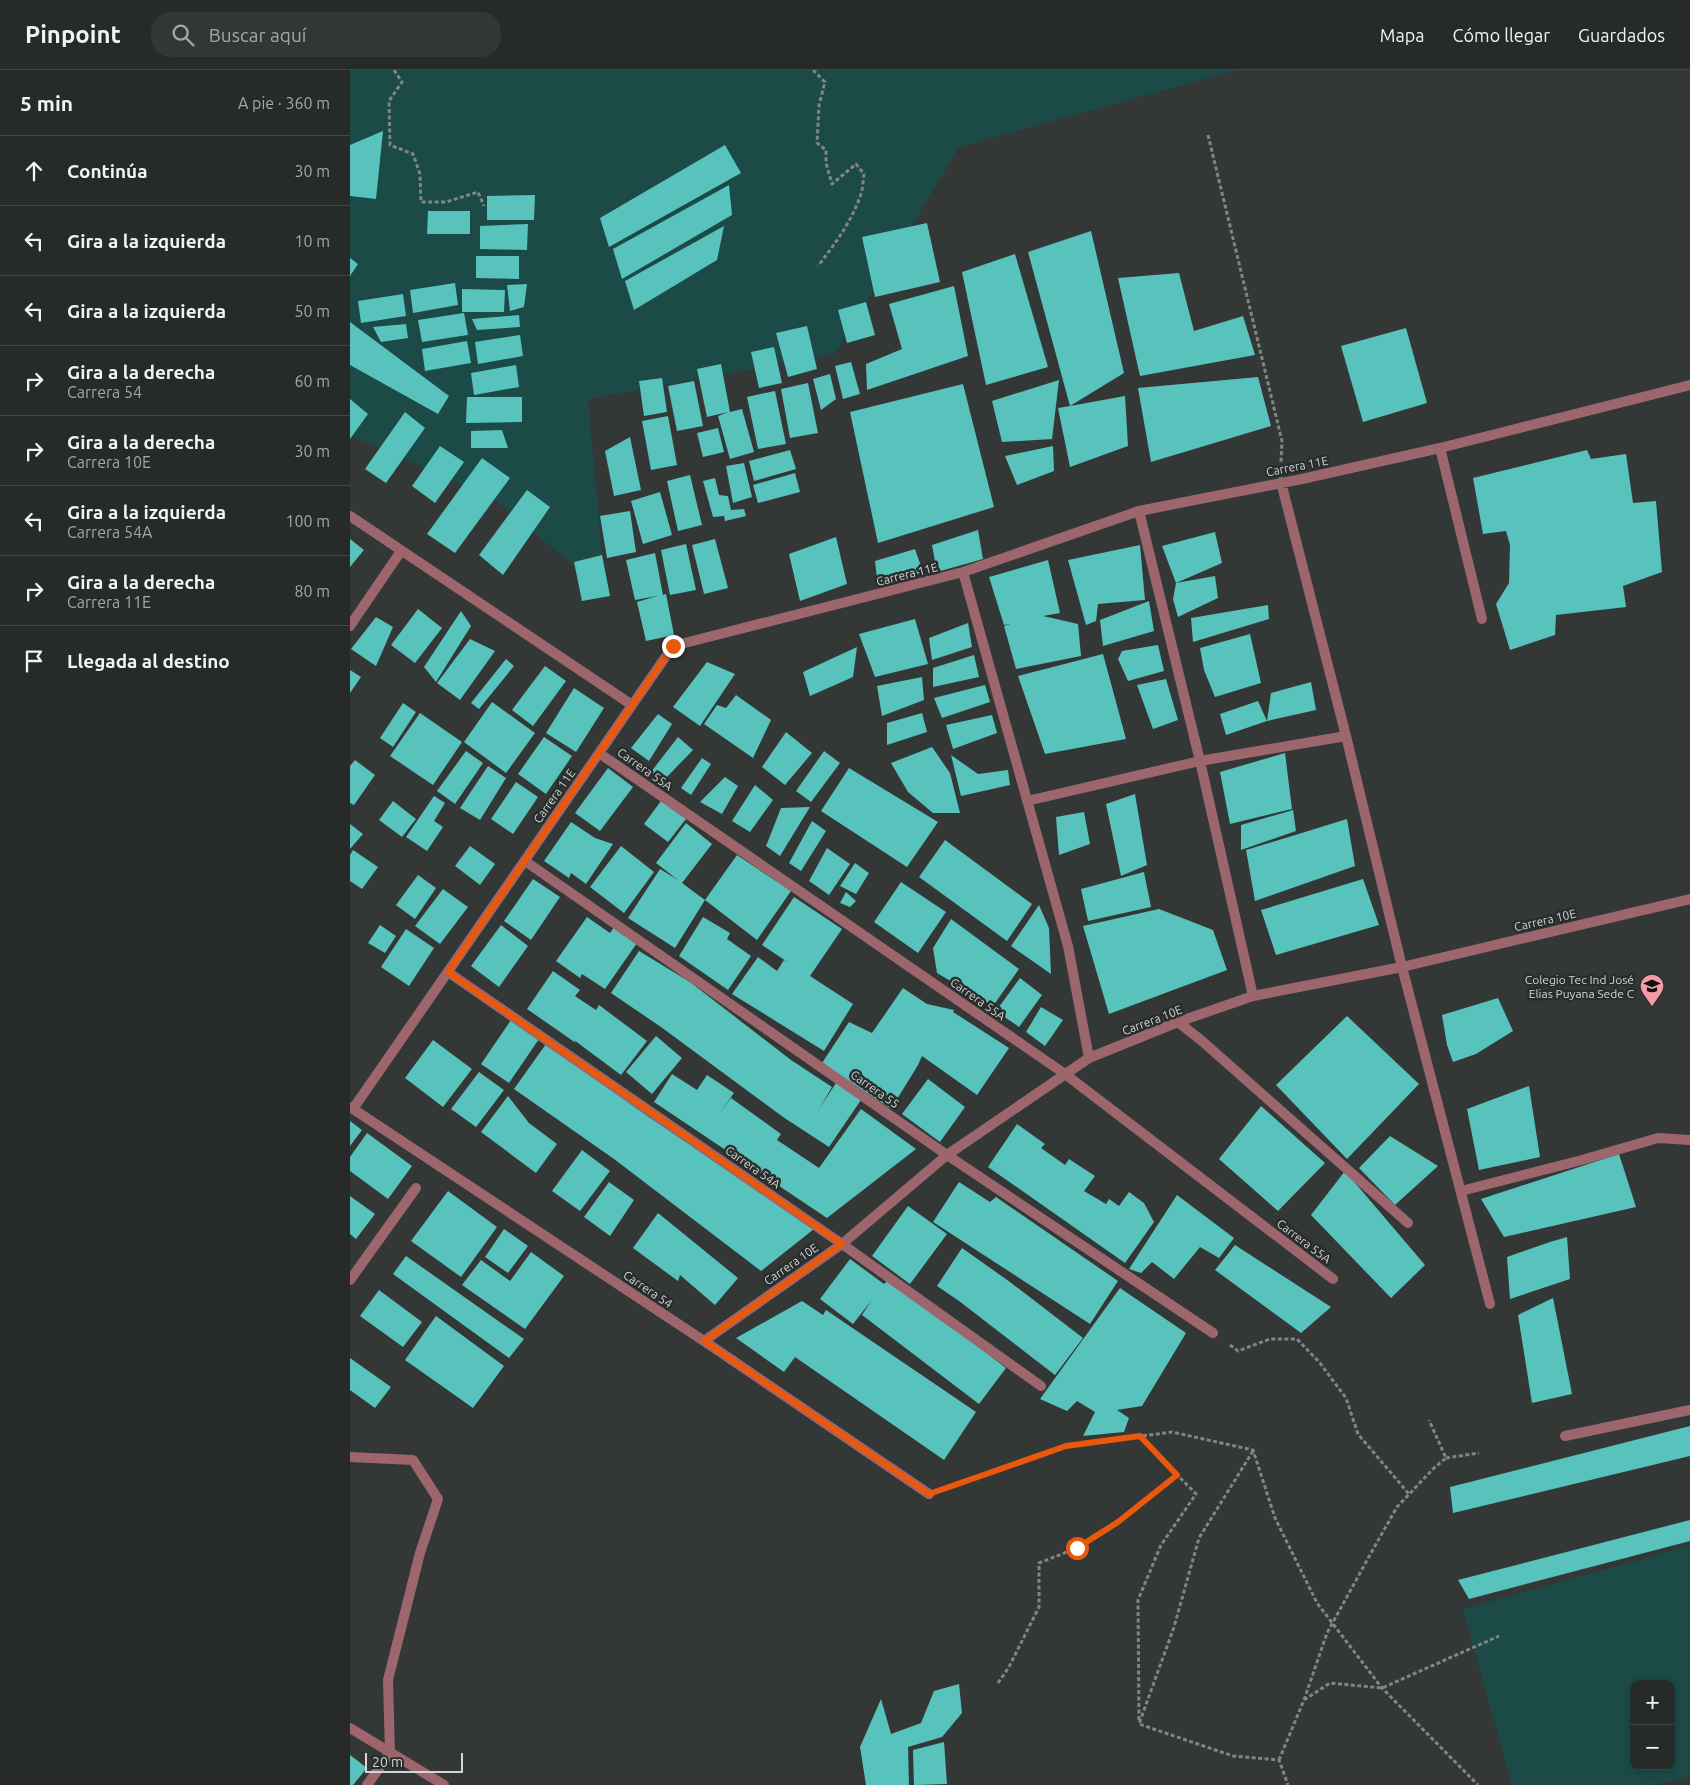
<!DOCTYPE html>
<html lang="es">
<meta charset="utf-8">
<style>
body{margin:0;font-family:Ubuntu,sans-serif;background:#323635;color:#f1f3f6}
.controls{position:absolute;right:15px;bottom:15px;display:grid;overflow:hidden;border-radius:10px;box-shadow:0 2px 8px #0003}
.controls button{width:45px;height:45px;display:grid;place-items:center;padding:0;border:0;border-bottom:1px solid #424646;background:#262a29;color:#f1f3f6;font:25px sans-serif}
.scale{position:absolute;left:15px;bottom:12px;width:98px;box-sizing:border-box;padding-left:5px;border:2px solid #d3d6d6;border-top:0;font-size:14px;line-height:18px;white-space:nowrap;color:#d3d6d6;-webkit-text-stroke:4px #292e2d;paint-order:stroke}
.stop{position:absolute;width:15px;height:15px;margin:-11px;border:4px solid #ea580c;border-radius:50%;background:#fff}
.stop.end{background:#ea580c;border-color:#fff;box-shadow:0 1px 5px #0008}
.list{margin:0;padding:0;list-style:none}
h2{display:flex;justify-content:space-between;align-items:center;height:65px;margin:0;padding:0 20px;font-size:21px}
h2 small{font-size:16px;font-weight:400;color:#a4a7a8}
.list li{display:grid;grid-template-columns:32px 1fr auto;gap:15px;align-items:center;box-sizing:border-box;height:70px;padding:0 20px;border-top:1px solid #424646}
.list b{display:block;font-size:19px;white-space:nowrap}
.list p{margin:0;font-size:16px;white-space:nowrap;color:#a4a7a8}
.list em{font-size:16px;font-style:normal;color:#a4a7a8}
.icon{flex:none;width:28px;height:28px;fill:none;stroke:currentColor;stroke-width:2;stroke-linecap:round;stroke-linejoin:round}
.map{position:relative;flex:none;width:1340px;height:1715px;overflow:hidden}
header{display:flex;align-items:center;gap:30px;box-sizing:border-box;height:70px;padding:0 25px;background:#262a29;border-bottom:1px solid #424646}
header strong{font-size:24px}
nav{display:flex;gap:28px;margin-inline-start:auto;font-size:18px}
.search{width:350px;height:45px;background:#323635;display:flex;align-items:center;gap:12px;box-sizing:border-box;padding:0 18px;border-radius:20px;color:#a4a7a8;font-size:19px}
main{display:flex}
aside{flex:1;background:#262a29}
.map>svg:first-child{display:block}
</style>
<header>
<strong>Pinpoint</strong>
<div class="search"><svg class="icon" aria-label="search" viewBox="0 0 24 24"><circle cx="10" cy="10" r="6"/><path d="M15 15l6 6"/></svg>Buscar aquí</div>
<nav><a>Mapa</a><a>Cómo llegar</a><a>Guardados</a></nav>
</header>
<main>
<aside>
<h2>5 min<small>A pie · 360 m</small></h2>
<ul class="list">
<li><svg class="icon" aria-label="ahead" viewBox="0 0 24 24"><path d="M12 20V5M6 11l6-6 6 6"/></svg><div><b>Continúa</b></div><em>30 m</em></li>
<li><svg class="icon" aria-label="left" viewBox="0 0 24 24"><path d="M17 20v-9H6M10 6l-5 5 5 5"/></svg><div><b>Gira a la izquierda</b></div><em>10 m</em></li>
<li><svg class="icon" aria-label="left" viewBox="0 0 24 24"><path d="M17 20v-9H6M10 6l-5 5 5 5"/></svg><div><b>Gira a la izquierda</b></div><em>50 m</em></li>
<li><svg class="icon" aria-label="right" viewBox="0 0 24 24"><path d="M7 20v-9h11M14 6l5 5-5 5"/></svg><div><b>Gira a la derecha</b><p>Carrera 54</p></div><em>60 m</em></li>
<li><svg class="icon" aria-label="right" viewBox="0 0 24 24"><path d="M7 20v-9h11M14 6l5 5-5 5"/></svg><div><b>Gira a la derecha</b><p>Carrera 10E</p></div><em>30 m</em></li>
<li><svg class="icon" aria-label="left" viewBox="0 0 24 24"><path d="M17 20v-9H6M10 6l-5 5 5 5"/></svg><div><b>Gira a la izquierda</b><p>Carrera 54A</p></div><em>100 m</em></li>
<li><svg class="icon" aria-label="right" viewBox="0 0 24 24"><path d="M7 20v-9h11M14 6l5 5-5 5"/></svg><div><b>Gira a la derecha</b><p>Carrera 11E</p></div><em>80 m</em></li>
<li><svg class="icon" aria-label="arrive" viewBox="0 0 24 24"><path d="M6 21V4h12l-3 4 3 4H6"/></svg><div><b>Llegada al destino</b></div></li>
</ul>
</aside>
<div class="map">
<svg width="1340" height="1715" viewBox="0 0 1340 1715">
<rect width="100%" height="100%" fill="#333837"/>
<path fill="#1b4a47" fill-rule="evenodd" d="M0,0H887L609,77L485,284L238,329L252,485L260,526L143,428L0,365Z
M1340,1476V1706L1303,1715H1162L1113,1539ZM1284,1614H1321V1696H1284Z"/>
<path fill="#58c2bc" d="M33,61L26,129L0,126V75Z
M375,75L391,103L259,177L250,148Z
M379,115L382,145L272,209L263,179Z
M185,125L184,150H137V126Z
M78,141H120V164H77Z
M577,153L590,212L525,227L512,167Z
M178,154L177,180L130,179V156Z
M374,156L367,190L284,240L275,211Z
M741,161L774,303L720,336L775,326L778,376L720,397L708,338L720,336L678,182Z
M665,184L698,297L636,315L612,202Z
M126,186H169V209L126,208Z
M0,188L8,194L0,206Z
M829,203L844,261L893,246L905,285L790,306L768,208Z
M105,213L108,235L63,243L60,220Z
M177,214L174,237L160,241L157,215Z
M604,216L618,286L517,320L516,294L552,279L539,234Z
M112,219L155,220L154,242H112Z
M53,224L56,246L11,253L8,231Z
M516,232L525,265L497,273L488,240Z
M114,243L118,265L72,272L68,250Z
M169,245L170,257L127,260L122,249Z
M0,252L99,326L88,344L0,295Z
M56,254L58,268L31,272L23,257Z
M457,256L467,299L438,307L426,263Z
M1056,258L1077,333L1013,352L991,276Z
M170,265L173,286L128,294L125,272Z
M117,271L121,293L75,301L72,279Z
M424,277L432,313L409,318L401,282Z
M501,292L510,324L493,329L485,296Z
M371,294L380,342L392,339L404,382L380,389L368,346L378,342L357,347L347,299Z
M166,295L169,317L124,325L121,303Z
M480,304L486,329L471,340L463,309Z
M908,307L921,356L801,392L788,318Z
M312,308L317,342L294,346L289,311Z
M709,310L702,369L652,372L642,331Z
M344,311L353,356L327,361L318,316Z
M458,313L468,363L440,368L431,319Z
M613,314L644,437L528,473L500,342Z
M425,321L436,374L408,379L397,327Z
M117,327H172V352L116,353Z
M0,329L18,344L0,369Z
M55,342L75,358L36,413L15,399Z
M318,346L327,395L301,400L292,351Z
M368,358L374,382L353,387L347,363Z
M152,360L158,378H121V361Z
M280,367L291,420L264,426L255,381Z
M90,376L114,392L85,433L62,416Z
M703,376L704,401L667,415L655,386Z
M440,380L446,399L404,411L399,391Z
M1237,380L1241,389L1276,384L1283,433L1306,431L1312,502L1273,516L1276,537L1206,545L1205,565L1160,580L1146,534L1159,513L1160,475L1156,461L1133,464L1123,408Z
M132,388L160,408L105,483L77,464Z
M394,393L402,427L383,433L376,396Z
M445,403L450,422L408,433L403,415Z
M340,405L352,455L328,461L317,411Z
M365,408L369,425L378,426L381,440L394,439L396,446L375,451L374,446L363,447L353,411Z
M177,420L200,437L153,505L129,485Z
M310,422L322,465L293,474L281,431Z
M280,441L286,482L257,488L250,446Z
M628,460L633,489L587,502L582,475Z
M865,462L872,493L826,513L812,476Z
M486,467L497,514L450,531L439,484Z
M0,469L14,480L0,497Z
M365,469L378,518L354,524L342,475Z
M336,474L346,520L320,525L311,480Z
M790,475L795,530L748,534L746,551L736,555L718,490Z
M565,479L573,502L528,517L525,491Z
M305,483L313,525L316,524L324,565L296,571L287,532L307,526L285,530L276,490Z
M252,485L260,526L232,531L224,492Z
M698,490L710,543L693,546L728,554L731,586L666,599L654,556L660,554L654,555L639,507Z
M865,506L868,528L828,547L823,529L826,513Z
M799,531L804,561L753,576L750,550Z
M918,535L919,549L843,572L841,548Z
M68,539L92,558L65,593L41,575Z
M111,541L121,556L86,612L74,597Z
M26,547L43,557L26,596L1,579Z
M565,549L578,594L525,607L509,564Z
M618,553L622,577L582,590L579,568Z
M900,564L911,613L865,627L854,600L850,578Z
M120,569L145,581L110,630L87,613Z
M808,575L814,601L778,611L768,589L772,581Z
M507,577L503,607L460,626L453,602Z
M753,584L776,669L695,684L668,606Z
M624,585L629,607L583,617V598Z
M156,589L164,596L129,639L121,633Z
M357,592L385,604L350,656L323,637Z
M195,596L216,611L183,656L162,640Z
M0,600L11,607L0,623Z
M572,607L574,630L532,646L527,616Z
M816,609L828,650L803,659L787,615Z
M961,612L966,640L917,651L921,623Z
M635,615L640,632L592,648L584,628Z
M224,618L254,638L226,682L196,663Z
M386,625L421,650L403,688L354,654L367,635L376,638Z
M908,631L917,651L876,665L870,644Z
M142,632L185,663L156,703L114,672Z
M53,633L66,642L43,677L30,668Z
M70,643L112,672L83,715L40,686Z
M572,643L577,662L537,675V653Z
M308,644L322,654L299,691L281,678Z
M642,645L647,663L603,679L596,655Z
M436,662L462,683L435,715L412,697Z
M194,667L222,686L196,724L168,704Z
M328,667L343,680L314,710L301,702Z
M582,677L600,703L610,743H583L558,722L541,693Z
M116,681L133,693L105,734L87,721Z
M474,681L490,693L461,732L446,721Z
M935,683L942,739L880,754L870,702Z
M601,685L628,704L658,700L660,715L611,726Z
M352,688L361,694L341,725L331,718Z
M5,690L25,705L4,735L0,733V696Z
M138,696L156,708L130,750L110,738Z
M258,698L283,717L250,761L225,743Z
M499,698L588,752L557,797L471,741Z
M375,707L388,716L372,744L350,732Z
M166,712L188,727L163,764L141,749Z
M405,715L423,730L400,762L382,751Z
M785,724L797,795L771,806L756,734Z
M84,726L95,733L84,751L93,757L77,781L56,767Z
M43,731L66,749L52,767L29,750Z
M311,731L336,749L318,772L294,754Z
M460,737L430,786L416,776L431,738Z
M943,740L946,761L891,780V755Z
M734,742L740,774L709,785L706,747Z
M997,749L1005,796L905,831L896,780Z
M462,751L476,761L451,801L439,793Z
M221,752L245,768L263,774L236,814L221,803L219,808L194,791Z
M336,753L362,774L332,813L355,830L325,878L278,848L310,799L328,810L306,793Z
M0,754L13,764L0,779Z
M595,770L682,834L657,871L569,807Z
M120,776L145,794L130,815L105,796Z
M271,776L304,802L274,843L240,817Z
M477,778L500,794L479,825L459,811Z
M3,780L28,797L12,819L0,811V785Z
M387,785L441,821L407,870L355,830Z
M505,793L519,803L506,824L490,816Z
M794,802L801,837L738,851L731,819Z
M68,805L86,818L65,849L46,835Z
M183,809L210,827L181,870L154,851Z
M1013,809L1029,855L926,885L911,840Z
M551,812L596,842L568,883L524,852Z
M93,819L118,837L90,874L65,856Z
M496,822L506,831L500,837L490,833Z
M444,827L492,859L460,906L503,934L474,981L382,924L408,887L427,901L434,890L439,893L412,875Z
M689,835L699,858L701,904L661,876Z
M809,839L863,860L877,900L759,944L733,856Z
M237,847L260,863L264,857L287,873L255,919L232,904L230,908L206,891Z
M353,847L380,863L377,869L401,886L378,920L329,886Z
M601,849L669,899L643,936L587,903L583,878Z
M30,855L46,866L35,883L18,873Z
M151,855L178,876L149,917L121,896Z
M56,859L84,878L59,916L31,897Z
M289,881L340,912L441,990L482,1017L469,1039L488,1010L513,1027L479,1077L433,1047L311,957L261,923Z
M203,901L230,920L225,926L246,940L249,935L297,971L271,1005L224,970L226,973L177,939Z
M670,908L692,925L669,957L646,941Z
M553,918L577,934L604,940L603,942L659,978L627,1025L572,986L568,995L541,1039L472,993L499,952L522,963Z
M1148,928L1163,961L1126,984L1103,992L1097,975L1092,945Z
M691,937L713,950L695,976L676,962Z
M997,946L1069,1014L997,1089L926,1015Z
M161,950L189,969L159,1013L131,994Z
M306,966L332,988L302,1024L276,1002Z
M83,970L122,999L93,1037L55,1008Z
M196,974L296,1045L464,1159L411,1201L264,1089L164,1019Z
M129,1002L154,1020L126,1057L101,1039Z
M322,1004L347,1020L357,1005L384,1023L369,1044L381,1028L431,1064L427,1070L469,1098L511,1039L566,1079L477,1148L304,1032Z
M578,1009L615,1037L590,1072L552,1044Z
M1179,1016L1190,1087L1129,1100L1117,1039Z
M158,1026L179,1053L207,1074L186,1103L131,1062Z
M911,1036L975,1093L928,1141L869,1089Z
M0,1051L12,1060L0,1076Z
M667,1054L695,1074L691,1078L715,1095L719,1089L745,1106L734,1121L756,1134L759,1129L769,1136L779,1122L794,1133L804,1152L775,1193L638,1097Z
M17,1063L62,1096L38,1129L0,1101V1087Z
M1040,1066L1088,1096L1045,1135L1009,1098Z
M232,1080L260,1101L230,1141L202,1121Z
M1269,1084L1286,1137L1154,1167L1131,1129Z
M995,1101L1075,1195L1041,1228L961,1145Z
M259,1112L284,1130L260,1166L234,1147Z
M609,1112L640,1132L646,1127L768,1211L740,1254L583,1152Z
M98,1121L147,1157L111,1207L61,1171Z
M827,1125L884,1168L869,1188L850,1177L824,1209L802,1192L791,1203L779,1199Z
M0,1126L25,1144L6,1169L0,1164Z
M558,1136L597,1164L560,1214L522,1186Z
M308,1143L388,1208L365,1235L330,1205L328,1211L283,1178Z
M154,1159L178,1176L158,1203L135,1187Z
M1217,1167L1220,1209L1160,1229L1157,1187L1200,1172Z
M885,1175L981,1237L951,1263L865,1200Z
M612,1178L660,1212L733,1268L705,1305L609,1231L587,1216Z
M181,1182L214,1206L175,1259L112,1215L131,1190L160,1211Z
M56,1186L174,1269L159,1288L43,1204Z
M500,1189L534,1214L539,1209L656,1298L629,1334L512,1245L521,1231L503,1254L470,1229Z
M770,1218L836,1263L792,1336L767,1340L779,1348L774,1362L733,1366L745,1342L727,1331L717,1341L690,1329Z
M29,1220L72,1252L53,1277L10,1246Z
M1203,1228L1222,1324L1182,1333L1168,1245Z
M452,1231L473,1245L476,1240L626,1342L594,1390L445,1287L434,1302L386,1268Z
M86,1246L154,1296L123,1338L55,1290Z
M0,1288L41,1317L25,1338L0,1320Z
M1340,1356V1386L1103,1443L1100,1417Z
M1340,1450V1471L1119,1529L1108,1510Z
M609,1614L612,1643L592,1667L558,1677L559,1715H516L510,1677L531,1629L541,1664L571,1653L584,1621Z
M594,1672L597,1714L564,1715L563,1680Z
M0,1685L17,1698L3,1715H0Z"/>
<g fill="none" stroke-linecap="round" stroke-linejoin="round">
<path stroke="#818585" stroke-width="3" stroke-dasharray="4 2.5" stroke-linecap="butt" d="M44,0L52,12L39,31L40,75L63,84L70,104L71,132H96L128,122L134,136
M465,0L464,1L475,12L469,35L467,73L476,80V93L482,114L506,94L514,104C513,110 513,118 511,124C502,151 485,174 468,196
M858,65L932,371L931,392
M880,1275L888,1281L920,1269H947L970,1293L996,1328L1008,1364L1059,1424
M903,1381L849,1468L824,1557L789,1654L883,1686L929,1690L938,1715
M1096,1388L1129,1383
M599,1417L716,1376L822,1362L903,1380L925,1448L967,1533L1032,1618L1128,1715
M648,1613L659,1597L689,1537V1493L727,1478L768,1452L827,1405
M954,1630L977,1563L1021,1483L1047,1437L1083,1399L1096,1388L1079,1350
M789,1650L788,1530L811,1475L846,1424L790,1367
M929,1690L954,1630L980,1613L1032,1618L1149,1566"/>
<path stroke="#9d666d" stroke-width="10" d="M1090,378L1132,549
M1215,1366L1340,1340"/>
<path stroke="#9d666d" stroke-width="10" d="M931,412L996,666L1052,897L1140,1234
M789,441L850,691L903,926
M0,446L282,635
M613,502L718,876L739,988
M0,556L51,481
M249,683L715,1004L983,1209
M677,731L850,691L996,666
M175,791L597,1085L863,1263
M98,902L492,1174L691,1316
M828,952L852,971L1058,1153
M0,1037L354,1271L579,1424
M3,1039L323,576L613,502L789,441L952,409L1090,378L1340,315
M1111,1121L1232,1090L1308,1068L1340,1070
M0,1210L66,1118
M354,1271L492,1174L597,1085L739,988L828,952L903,926L1052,897L1340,829
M0,1387L63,1390L88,1429L70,1483L38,1610L40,1683L17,1715
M0,1658L94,1715"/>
</g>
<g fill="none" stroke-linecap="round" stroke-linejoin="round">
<path stroke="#ea580c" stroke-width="6" d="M323,576L98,902L492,1174L354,1271L579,1424L716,1376L790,1366L827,1405L768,1452L727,1478"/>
</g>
<defs>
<symbol id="school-pin" viewBox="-11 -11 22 30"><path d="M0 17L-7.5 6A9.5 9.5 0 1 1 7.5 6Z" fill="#f39aa7" stroke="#292e2d"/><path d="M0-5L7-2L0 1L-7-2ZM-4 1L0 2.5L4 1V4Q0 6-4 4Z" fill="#111"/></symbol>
</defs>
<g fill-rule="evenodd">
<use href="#school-pin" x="1288" y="902" width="28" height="38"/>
</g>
<g text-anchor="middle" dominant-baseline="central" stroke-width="5" stroke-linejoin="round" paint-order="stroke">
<g font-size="12" fill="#d3d6d6" stroke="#292e2d">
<text transform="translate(947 396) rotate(-11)">Carrera 11E</text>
<text transform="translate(557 504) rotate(-14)">Carrera 11E</text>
<text transform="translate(295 699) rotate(35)">Carrera 55A</text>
<text transform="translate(204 726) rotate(-55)">Carrera 11E</text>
<text transform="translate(1195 850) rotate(-13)">Carrera 10E</text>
<text transform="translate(628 929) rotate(35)">Carrera 55A</text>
<text transform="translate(802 950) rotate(-21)">Carrera 10E</text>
<text transform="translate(525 1019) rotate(35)">Carrera 55</text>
<text transform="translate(403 1097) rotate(35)">Carrera 54A</text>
<text transform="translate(954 1171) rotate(37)">Carrera 55A</text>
<text transform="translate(441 1194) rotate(-35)">Carrera 10E</text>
<text transform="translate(298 1219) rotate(34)">Carrera 54</text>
</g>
<g font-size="12" fill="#d3d6d6" stroke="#292e2d" text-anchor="end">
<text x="1284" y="909">Colegio Tec Ind José<tspan x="1284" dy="14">Elias Puyana Sede C</tspan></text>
</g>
</g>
</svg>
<div class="controls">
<button>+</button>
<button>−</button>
</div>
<div class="scale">20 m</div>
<div class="stop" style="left:727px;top:1478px"></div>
<div class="stop end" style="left:323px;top:576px"></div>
</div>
</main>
